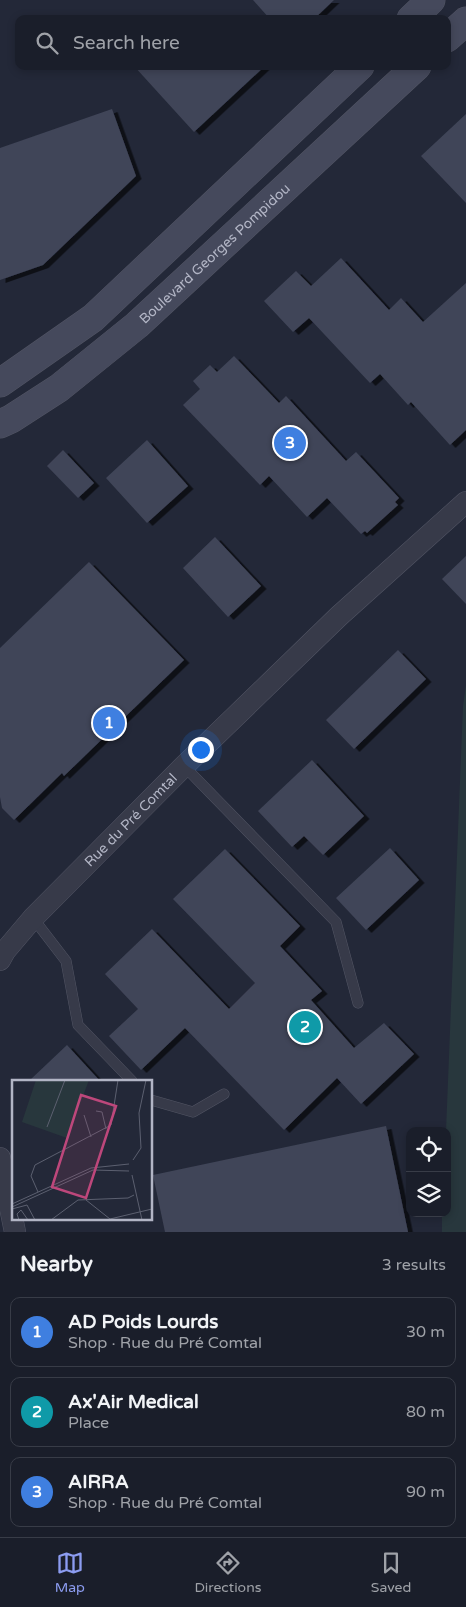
<!DOCTYPE html>
<meta charset="utf-8">
<style>
body{margin:0;font-family:"Varela Round",sans-serif;background:#232732;color:#f1f3f6}
.controls{position:absolute;right:15px;bottom:15px;display:grid;overflow:hidden;border-radius:10px;box-shadow:0 2px 8px #0003}
.controls button{width:45px;height:45px;display:grid;place-items:center;padding:0;border:0;border-bottom:1px solid #383c47;background:#1a1e2a;color:#f1f3f6;font:25px sans-serif}
.you{position:absolute;left:200px;top:749px;width:18px;height:18px;margin:-12px;border:4px solid #fff;border-radius:50%;background:#1a73e8;box-shadow:0 0 0 8px #1a73e833}
.badge{display:grid;place-items:center;width:32px;height:32px;border-radius:50%;background:#8c9cf0;color:#fff;font-size:16px;font-weight:700}
.pin{position:absolute;translate:-50% -50%;border:2px solid #fff;box-shadow:0 1px 5px #0006}
.list{margin:0;padding:0;list-style:none}
h2{display:flex;justify-content:space-between;align-items:center;height:65px;margin:0;padding:0 20px;font-size:21px}
h2 small{font-size:16px;font-weight:400;color:#9fa2a8}
.list li{display:grid;grid-template-columns:32px 1fr auto;gap:15px;align-items:center;box-sizing:border-box;height:70px;margin:0 10px 10px;padding:0 10px;border:1px solid #383c47;border-radius:10px}
.list b{display:block;font-size:19px;white-space:nowrap}
.list p{margin:0;font-size:16px;white-space:nowrap;color:#9fa2a8}
.list em{font-size:16px;font-style:normal;color:#9fa2a8}
.icon{flex:none;width:28px;height:28px;fill:none;stroke:currentColor;stroke-width:2;stroke-linecap:round;stroke-linejoin:round}
.map{position:relative;flex:none;width:466px;height:1232px;overflow:hidden}
.search{position:absolute;background:#1a1e2a;box-shadow:0 2px 8px #0003;left:15px;right:15px;top:15px;height:55px;display:flex;align-items:center;gap:12px;box-sizing:border-box;padding:0 18px;border-radius:10px;color:#9fa2a8;font-size:19px}
.sheet{height:305px;background:#1a1e2a}
nav{display:flex;justify-content:space-around;align-items:center;box-sizing:border-box;height:70px;border-top:1px solid #383c47;background:#1a1e2a;font-size:14px;color:#9fa2a8}
nav a{display:grid;justify-items:center;gap:2px}
nav .on{color:#8c9cf0}
.map>svg:first-child{display:block}
</style>
<div class="map">
<svg width="466" height="1232" viewBox="0 0 466 1232">
<defs>
<filter id="shadow"><feDropShadow dx="5.5" dy="3" stdDeviation="0" flood-color="#0009"/></filter>
</defs>
<rect width="100%" height="100%" fill="#232838"/>
<path fill="#28373d" d="M466,685V1232H442V1213H447V1131H446L463,706Z"/>
<path fill="#404558" filter="url(#shadow)" d="M253,0H334L314,19H270Z
M134,66H265L194,132Z
M112,109L136,176L43,265L0,280V148Z
M466,114V203L421,156Z
M341,258L389,310L401,298L423,322L466,283V430L450,445L411,402L408,405L380,374L370,383L309,318L293,332L264,301L296,271L311,286Z
M234,356L279,403L286,396L346,461L356,452L399,498L395,502L398,505L367,533L365,531L361,534L327,498L307,517L269,476L260,485L183,405L200,389L193,381L210,365L217,372Z
M147,440L188,486L147,523L106,478Z
M63,450L94,483L78,498L47,466Z
M215,537L261,586L228,617L183,568Z
M466,556V604L442,579Z
M89,562L184,660L64,776L62,773L14,820L2,808L0,797V648Z
M398,650L426,679L354,749L326,720Z
M312,760L364,816L323,855L304,836L292,847L258,811Z
M390,848L419,880L366,930L336,898Z
M225,849L300,926L280,946L322,991L311,1000L354,1048L384,1023L414,1054L361,1104L337,1078L284,1130L185,1028L141,1070L109,1036L138,1009L105,974L152,929L229,1009L255,983L173,899Z
M67,1045L100,1081H29Z
M386,1126L408,1232H165L153,1175Z"/>
<g fill="none" stroke-linecap="round" stroke-linejoin="round">
<defs>
<path id="service" d="M184,766L336,922L358,1003
M33,918L66,961L78,1025L132,1081
M151,1100L193,1112L224,1094"/>
<g id="minor">
<path id="s1" d="M0,960L5,951L33,918L184,766L339,616L466,502"/>
<path d="M0,1158L15,1232"/>
</g>
<g id="secondary">
<path d="M411,19L431,0"/>
<path d="M447,38L466,21"/>
<path d="M0,383L93,318L360,66"/>
<path id="s2" d="M0,424L11,419L59,388L137,325L417,66"/>
</g>
</defs>
<use href="#service" stroke="#525564" stroke-width="11"/>
<use href="#minor" stroke="#525564" stroke-width="22"/>
<use href="#secondary" stroke="#525564" stroke-width="29"/>
<use href="#service" stroke="#373a49" stroke-width="10"/>
<use href="#minor" stroke="#373a49" stroke-width="21"/>
<use href="#secondary" stroke="#45495c" stroke-width="28"/>
</g>
<g text-anchor="middle" dominant-baseline="central" stroke-width="4.5" stroke-linejoin="round" paint-order="stroke">
<g font-size="14" fill="#b2b5c5" stroke="#1c1f2e">
<text stroke="none"><textPath href="#s2" startOffset="275">Boulevard Georges Pompidou</textPath></text>
<text stroke="none"><textPath href="#s1" startOffset="192">Rue du Pré Comtal</textPath></text>
</g>
</g>
<g transform="translate(12 1080)">
<rect width="140" height="140" fill="#232838"/>
<path d="M24,0H77L55,58L10,42Z" fill="#28373d"/>
<path fill="none" stroke="#5c6070" stroke-width="1" d="M84,31L90,32L94,49M72,35L79,57M35,47L53,0M121,80L129,68L127,33L134,0M120,95L130,140M26,112L19,96L23,85L99,45L106,0M74,120L98,139L140,129M0,124L79,88L117,84M0,127L81,90L117,91M0,129L15,125L23,140M7,140L5,134L9,130L16,140M39,140L66,120L116,118L122,115"/>
<path fill="#bd477b" fill-opacity="0.15" stroke="#bd477b" stroke-width="2.5" d="M69,15L104,26L74,118L40,107Z"/>
<rect width="140" height="140" fill="none" stroke="#b2b5c5" stroke-width="2.5"/>
</g>
</svg>
<div class="controls">
<button><svg class="icon" aria-label="locate" viewBox="0 0 24 24"><circle cx="12" cy="12" r="6"/><path d="M12 2v4M12 18v4M2 12h4M18 12h4"/></svg></button>
<button><svg class="icon" aria-label="layers" viewBox="0 0 24 24"><path d="M12 4l9 5-9 5-9-5zM3 14l9 5 9-5"/></svg></button>
</div>
<div class="you"></div>
<div class="pin badge" style="left:109px;top:723px;background:#3f7fe0">1</div>
<div class="pin badge" style="left:305px;top:1027px;background:#0f9aa8">2</div>
<div class="pin badge" style="left:290px;top:443px;background:#3f7fe0">3</div>
<div class="search"><svg class="icon" aria-label="search" viewBox="0 0 24 24"><circle cx="10" cy="10" r="6"/><path d="M15 15l6 6"/></svg>Search here</div>
</div>
<section class="sheet">
<h2>Nearby<small>3 results</small></h2>
<ul class="list">
<li><span class="badge" style="background:#3f7fe0">1</span><div><b>AD Poids Lourds</b><p>Shop · Rue du Pré Comtal</p></div><em>30 m</em></li>
<li><span class="badge" style="background:#0f9aa8">2</span><div><b>Ax'Air Medical</b><p>Place</p></div><em>80 m</em></li>
<li><span class="badge" style="background:#3f7fe0">3</span><div><b>AIRRA</b><p>Shop · Rue du Pré Comtal</p></div><em>90 m</em></li>
</ul>
</section>
<nav>
<a class="on"><svg class="icon" aria-label="map" viewBox="0 0 24 24"><path d="M3 6l6-2 6 2 6-2v14l-6 2-6-2-6 2zM9 4v14M15 6v14"/></svg>Map</a>
<a><svg class="icon" aria-label="directions" viewBox="0 0 24 24"><path d="M12 3l9 9-9 9-9-9zM9 14v-3h6M13 9l2 2-2 2"/></svg>Directions</a>
<a><svg class="icon" aria-label="saved" viewBox="0 0 24 24"><path d="M7 4h10v16l-5-4-5 4z"/></svg>Saved</a>
</nav>
